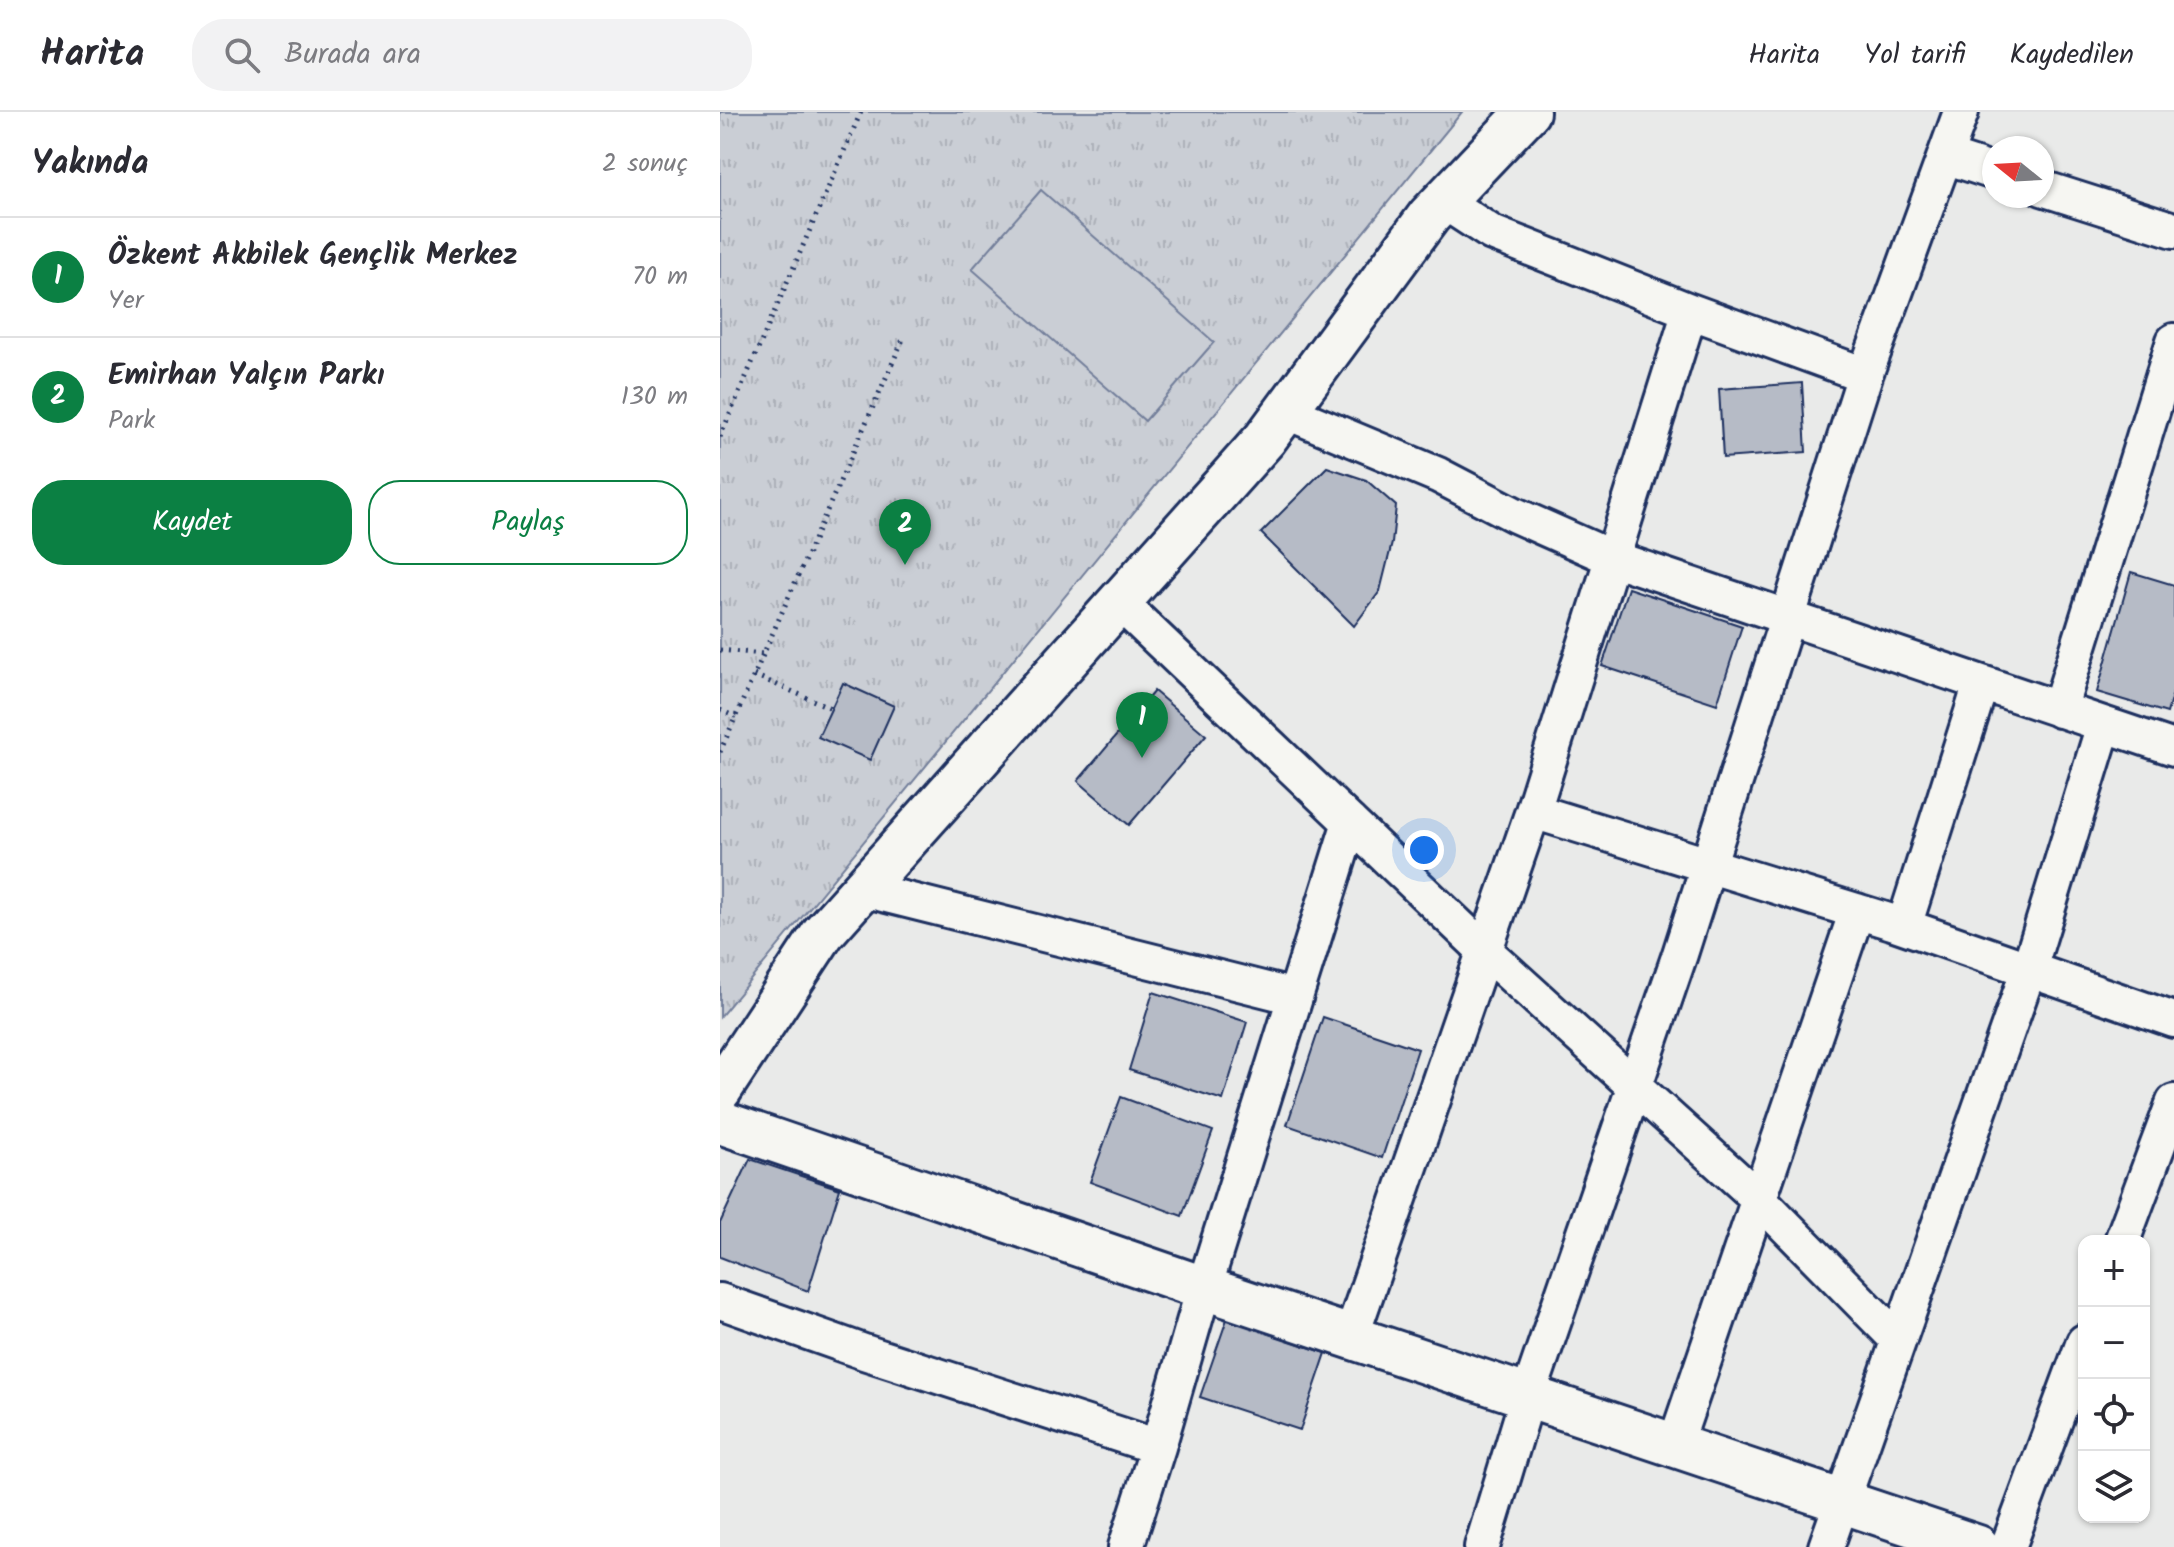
<!DOCTYPE html>
<html lang="tr">
<meta charset="utf-8">
<style>
body{margin:0;font-family:Kalam,sans-serif;background:#f2f2f3;color:#2b2b33}
.controls{position:absolute;right:24px;bottom:24px;display:grid;overflow:hidden;border-radius:16px;box-shadow:0 2px 6px #0004}
.controls button{width:72px;height:72px;display:grid;place-items:center;padding:0;border:0;border-bottom:2px solid #e1e1e2;background:#fff;color:#2b2b33;font:40px sans-serif}
.compass{position:absolute;left:1262px;top:24px;width:72px;height:72px;border-radius:50%;background:#fff;box-shadow:0 2px 6px #0004;rotate:288deg}
.you{position:absolute;left:704px;top:738px;width:28px;height:28px;margin:-20px;border:6px solid #fff;border-radius:50%;background:#1a73e8;box-shadow:0 0 0 12px #1a73e833}
.badge{display:grid;place-items:center;width:52px;height:52px;border-radius:50%;background:#0b8043;color:#fff;font-size:26px;font-weight:700}
.pin{position:absolute;translate:-50% -66px;filter:drop-shadow(0 2px 4px #0008)}
.pin::after{content:'';position:absolute;top:42px;width:28px;height:24px;background:inherit;clip-path:polygon(0 0,100% 0,50% 100%)}
.list{margin:0;padding:0;list-style:none}
h2{display:flex;justify-content:space-between;align-items:center;height:104px;margin:0;padding:0 32px;font-size:34px}
h2 small{font-size:26px;font-weight:400;color:#7c7c81}
.list li{display:grid;grid-template-columns:52px 1fr auto;gap:24px;align-items:center;box-sizing:border-box;height:120px;padding:0 32px;border-top:2px solid #e1e1e2}
.list b{display:block;font-size:30px;white-space:nowrap}
.list p{margin:0;font-size:26px;white-space:nowrap;color:#7c7c81}
.list em{font-size:26px;font-style:normal;color:#7c7c81}
.actions{display:flex;gap:16px;padding:24px 32px}
.actions a{flex:1;padding:18px 0;border:2px solid #0b8043;border-radius:32px;text-align:center;font-size:28px;color:#0b8043}
.actions .main{background:#0b8043;color:#fff}
.icon{flex:none;width:44px;height:44px;fill:none;stroke:currentColor;stroke-width:2;stroke-linecap:round;stroke-linejoin:round}
.map{position:relative;flex:none;width:1454px;height:1435px;overflow:hidden}
header{display:flex;align-items:center;gap:48px;box-sizing:border-box;height:112px;padding:0 40px;background:#fff;border-bottom:2px solid #e1e1e2}
header strong{font-size:38px}
nav{display:flex;gap:44px;margin-inline-start:auto;font-size:28px}
.search{width:560px;height:72px;background:#f2f2f3;display:flex;align-items:center;gap:20px;box-sizing:border-box;padding:0 28px;border-radius:32px;color:#7c7c81;font-size:30px}
main{display:flex}
aside{flex:1;background:#fff}
.map>svg:first-child{display:block}
</style>
<header>
<strong>Harita</strong>
<div class="search"><svg class="icon" aria-label="search" viewBox="0 0 24 24"><circle cx="10" cy="10" r="6"/><path d="M15 15l6 6"/></svg>Burada ara</div>
<nav><a>Harita</a><a>Yol tarifi</a><a>Kaydedilen</a></nav>
</header>
<main>
<aside>
<h2>Yakında<small>2 sonuç</small></h2>
<ul class="list">
<li><span class="badge">1</span><div><b>Özkent Akbilek Gençlik Merkez</b><p>Yer</p></div><em>70 m</em></li>
<li><span class="badge">2</span><div><b>Emirhan Yalçın Parkı</b><p>Park</p></div><em>130 m</em></li>
</ul>
<div class="actions"><a class="main">Kaydet</a><a>Paylaş</a></div>
</aside>
<div class="map">
<svg width="1454" height="1435" viewBox="0 0 1454 1435">
<defs>
<pattern id="grass-tufts" width="24" height="20" patternUnits="userSpaceOnUse" patternTransform="scale(2)"><rect width="24" height="20" fill="#caced5"/><path d="M3 7l-1-3M5 7V3M7 7l1-3M15 17l-1-3M17 17v-4M19 17l1-3" fill="none" stroke="#adb1b9"/></pattern>
</defs>
<rect width="100%" height="100%" fill="#e9eae9"/>
<filter id="ink" filterUnits="userSpaceOnUse"><feTurbulence type="fractalNoise" baseFrequency=".0125" numOctaves="2"/><feDisplacementMap in="SourceGraphic" scale="16" xChannelSelector="R" yChannelSelector="G"/><feConvolveMatrix kernelMatrix="1 2 1 2 8 2 1 2 1" color-interpolation-filters="sRGB"/></filter>
<g filter="url(#ink)">
<path fill="url(#grass-tufts)" stroke="#727e9a" stroke-width="2" d="M0,0H742L0,905Z"/>
<path fill="#caced5" stroke="#727e9a" stroke-width="2" d="M321,78L494,230L425,309L252,157Z"/>
<path fill="#b6bbc6" stroke="#1b2f5e" stroke-width="2" d="M1082,271L1086,340L1003,346L999,277Z
M607,355L646,368L676,394L672,431L660,479L634,514L541,421Z
M1411,460L1454,473V577L1447,601L1377,580Z
M908,476L1022,514L997,592L882,554Z
M123,571L174,594L150,648L98,625Z
M434,579L486,623L409,713L358,669Z
M433,880L527,910L503,988L409,958Z
M603,905L698,937L662,1046L567,1013Z
M401,985L493,1019L462,1104L370,1070Z
M30,1047L120,1077L88,1179L0,1145V1111Z
M507,1207L606,1241L580,1318L480,1285Z"/>
<g fill="none" stroke-linecap="round" stroke-linejoin="round">
<defs>
<path id="minor" d="M1225,44L1274,60
M1322,76L1454,118
M723,89L772,121L970,199L1145,263
M565,299L718,363L795,403L892,446L1454,636
M399,490L765,839L1039,1087L1178,1228
M1339,598L1454,229
M813,699L1172,810L1454,908
M143,777L575,885
M1184,814L1261,572
M1402,1129L1454,990
M0,1189L144,1240L438,1335L484,1176L630,710
M631,1225L813,699L970,199
M955,1333L1137,799
M406,1435L438,1335
M762,1435L808,1284L960,842L1145,263L1241,0
M1106,1435L1309,857L1384,613
M1288,1435L1364,1230"/>
<path id="tertiary" d="M0,978L103,821L545,327L709,104L808,0
M0,1010L484,1176L1258,1435"/>
</defs>
<use href="#minor" stroke="#1b2f5e" stroke-width="40"/>
<use href="#tertiary" stroke="#1b2f5e" stroke-width="48"/>
<path stroke="#1b2f5e" stroke-width="5" stroke-dasharray="2 6" stroke-linecap="butt" d="M0,325L141,0
M0,538L44,542
M34,563L111,596
M0,598L16,605
M0,640L184,225"/>
<use href="#minor" stroke="#f6f6f2" stroke-width="34"/>
<use href="#tertiary" stroke="#f6f6f2" stroke-width="42"/>
</g>
</g>
</svg>
<div class="controls">
<button>+</button>
<button>−</button>
<button><svg class="icon" aria-label="locate" viewBox="0 0 24 24"><circle cx="12" cy="12" r="6"/><path d="M12 2v4M12 18v4M2 12h4M18 12h4"/></svg></button>
<button><svg class="icon" aria-label="layers" viewBox="0 0 24 24"><path d="M12 4l9 5-9 5-9-5zM3 14l9 5 9-5"/></svg></button>
</div>
<svg class="compass" viewBox="-18 -18 36 36"><path d="M0-13l5 13h-10z" fill="#e53935"/><path d="M0 13l5-13h-10z" fill="#7c7c81"/></svg>
<div class="you"></div>
<div class="pin badge" style="left:422px;top:646px">1</div>
<div class="pin badge" style="left:185px;top:453px">2</div>
</div>
</main>
